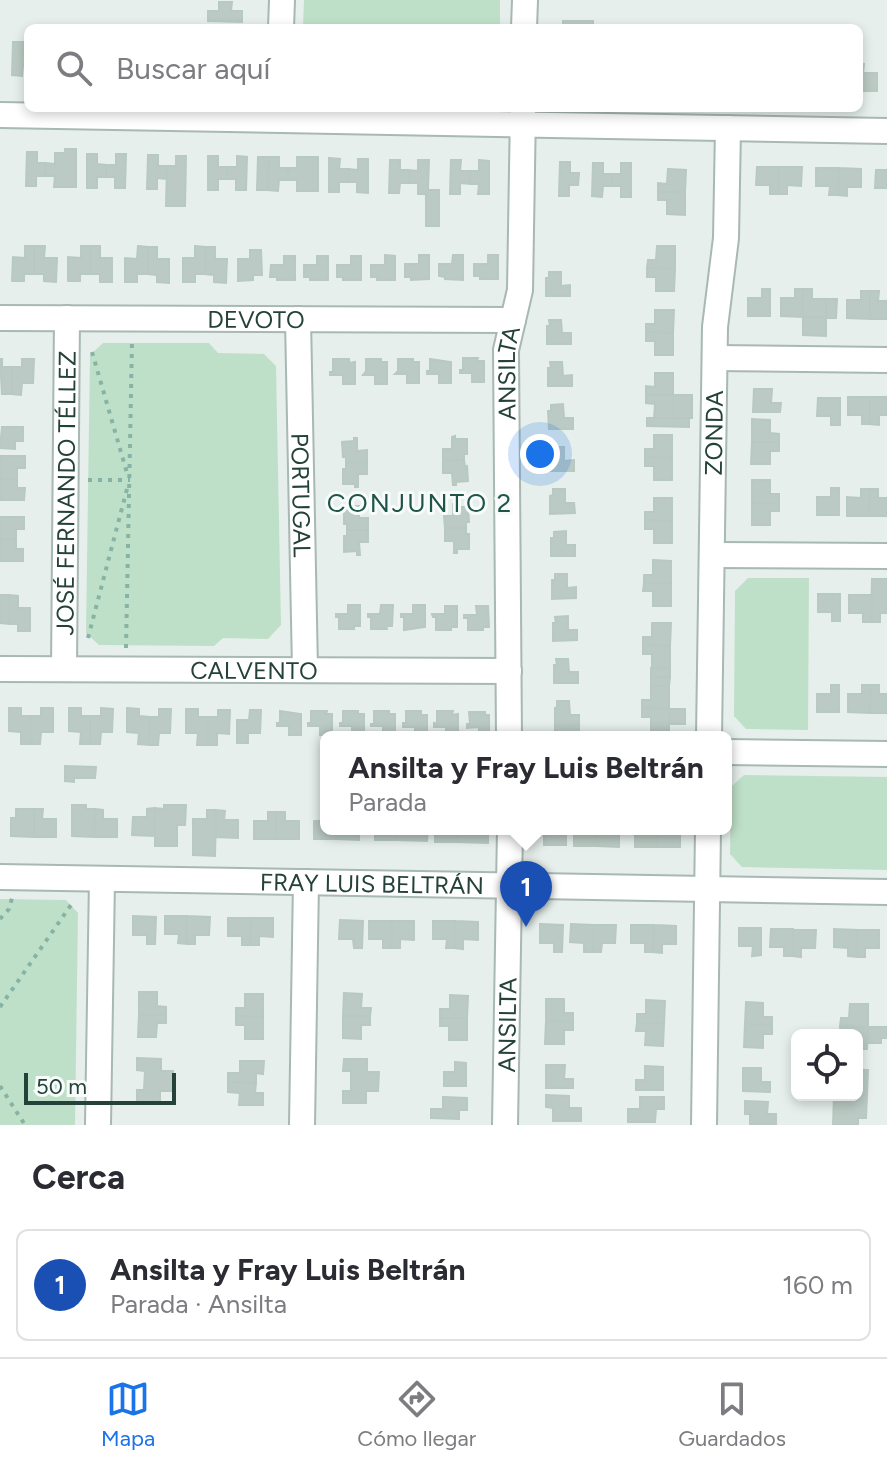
<!DOCTYPE html>
<html lang="es">
<meta charset="utf-8">
<style>
body{margin:0;font-family:Figtree,sans-serif;background:#f2f2f3;color:#2b2b33}
.controls{position:absolute;right:24px;bottom:24px;display:grid;overflow:hidden;border-radius:12px;box-shadow:0 4px 12px #0003}
.controls button{width:72px;height:72px;display:grid;place-items:center;padding:0;border:0;border-bottom:2px solid #e1e1e2;background:#fff;color:#2b2b33;font:40px sans-serif}
.scale{position:absolute;left:24px;bottom:20px;width:152px;box-sizing:border-box;padding-left:8px;border:4px solid #24423a;border-top:0;font-size:22px;line-height:28px;white-space:nowrap;color:#24423a;-webkit-text-stroke:6px #f7fbf9;paint-order:stroke}
.you{position:absolute;left:540px;top:454px;width:28px;height:28px;margin:-20px;border:6px solid #fff;border-radius:50%;background:#1a73e8;box-shadow:0 0 0 12px #1a73e833}
.badge{display:grid;place-items:center;width:52px;height:52px;border-radius:50%;background:#1a73e8;color:#fff;font-size:26px;font-weight:700}
.pin{position:absolute;translate:-50% -66px;filter:drop-shadow(0 2px 4px #0008)}
.pin::after{content:'';position:absolute;top:42px;width:28px;height:24px;background:inherit;clip-path:polygon(0 0,100% 0,50% 100%)}
.popup{position:absolute;left:320px;top:731px;width:412px;height:104px;box-sizing:border-box;display:grid;place-content:center;border-radius:12px;background:#fff;filter:drop-shadow(0 2px 6px #0005);font-size:26px;white-space:nowrap;color:#7c7c81}
.popup b{font-size:30px;color:#2b2b33}
.popup::after{content:'';position:absolute;left:50%;top:100%;margin-left:-16px;border:16px solid transparent;border-top-color:#fff}
.list{margin:0;padding:0;list-style:none}
h2{display:flex;justify-content:space-between;align-items:center;height:104px;margin:0;padding:0 32px;font-size:34px}
h2 small{font-size:26px;font-weight:400;color:#7c7c81}
.list li{display:grid;grid-template-columns:52px 1fr auto;gap:24px;align-items:center;box-sizing:border-box;height:112px;margin:0 16px 16px;padding:0 16px;border:2px solid #e1e1e2;border-radius:12px}
.list b{display:block;font-size:30px;white-space:nowrap}
.list p{margin:0;font-size:26px;white-space:nowrap;color:#7c7c81}
.list em{font-size:26px;font-style:normal;color:#7c7c81}
.icon{flex:none;width:44px;height:44px;fill:none;stroke:currentColor;stroke-width:2;stroke-linecap:round;stroke-linejoin:round}
.map{position:relative;flex:none;width:887px;height:1125px;overflow:hidden}
.search{position:absolute;background:#fff;box-shadow:0 4px 12px #0003;left:24px;right:24px;top:24px;height:88px;display:flex;align-items:center;gap:20px;box-sizing:border-box;padding:0 28px;border-radius:12px;color:#7c7c81;font-size:30px}
.sheet{height:232px;background:#fff}
nav{display:flex;justify-content:space-around;align-items:center;box-sizing:border-box;height:112px;border-top:2px solid #e1e1e2;background:#fff;font-size:22px;color:#7c7c81}
nav a{display:grid;justify-items:center;gap:4px}
nav .on{color:#1a73e8}
.map>svg:first-child{display:block}
</style>
<div class="map">
<svg width="887" height="1125" viewBox="0 0 887 1125">
<rect width="100%" height="100%" fill="#e6efeb"/>
<path fill="#bfe0c8" d="M304,0H500V28H303Z
M103,343H209L218,353L264,354L276,366L281,625L268,639L223,638L214,646L99,645L86,633L90,355Z
M748,578H809L808,730L746,729L734,716L735,591Z
M744,775L887,777V870L742,867L730,854L731,787Z
M0,899L66,900L78,913L75,1125H0Z"/>
<path fill="#bbcac4" stroke="#b8c9c2" stroke-width="2" d="M219,2H232L231,11H242V22L208,21V11H219Z
M563,21H593V28H563Z
M13,42H23V53H28V65H23L22,76L12,75Z
M859,64H864L863,73H877V91H859Z
M65,149H76V187H54L55,176H45L46,163L55,164V153H65Z
M27,152H37V163H46L45,176H36V186H26Z
M87,154H97V164L106,165V177H97V188H87Z
M116,154H126L125,188H115V177H106V165H116Z
M148,155H158V166H167V179L157,178V189H147Z
M176,156H186L185,206H166L167,166H176Z
M208,156H218V167H228L227,179H218V190H208Z
M237,156L247,157L246,190H236V179H227L228,167H237Z
M258,157H269L268,190H257Z
M269,157H279V168H288V180H279L278,191L268,190Z
M297,157H318V191H297V180H288V168H297Z
M329,158L340,159L339,169H349L348,182H339V192H329Z
M358,159H368V193L357,192V182H348L349,169L358,170Z
M390,160H400V170H409V183H400L399,193H389Z
M418,160H429L428,190H439V226H426V194H418V183H409V170L418,171Z
M451,160H461L460,171H470V184L460,183V194H450Z
M479,160L489,161V194H478L479,184H470V171H479Z
M560,162H570V173H579L578,185H569V196H559Z
M593,163H603V174H612V186H603L602,197L592,196Z
M621,163H631V197H621V186H612V174H621Z
M757,167H779V194H770V185H756Z
M779,167H802L801,186L787,185V194H779Z
M816,168H839L838,195H829L830,186H816Z
M839,168L861,169V187H847V196L838,195Z
M668,169L686,170L685,192H658V183L667,184Z
M876,170H887V188H875Z
M658,192H685V215L667,214V200H658Z
M25,246H34V274H24V281H12L13,257L25,258Z
M34,246H45L44,258H57L56,282L44,281V274H34Z
M81,246H91V274H80V281H68V257L81,258Z
M91,246H100V258H112V282H100V274H91Z
M138,246L148,247V274H137V282H125V258L137,259Z
M195,246L205,247V274H195V282H183V258H195Z
M657,246H675V269L647,268L648,260H656Z
M148,247H157V259H169V283L157,282V275L148,274Z
M205,247H215V259H227L226,283L214,282V275L205,274Z
M250,250H261L262,275H253V280L238,281V259H250Z
M385,255L395,256V280H377V277H371V265H385Z
M419,255H429V279L411,280V277H405V264H419Z
M453,255H463V280L445,279V277L439,276V264H452Z
M488,255H498V279H480V276H474V264H488Z
M284,256H295V280H277V277H270L271,265H284Z
M317,256H328V280H310V277H304V265H317Z
M351,256H361V280H343V277H337V265H351Z
M647,268L675,269L674,291H656V277H647Z
M549,272H561V286L570,285V296H546V278H549Z
M762,289H770V316H748V298H762Z
M795,289H803V317L781,316V298H795Z
M803,289H812V299H826V317H803Z
M861,291H870V319L847,318V300H861Z
M870,291H879L878,301H887V319H870Z
M826,299H837L836,318H826Z
M655,310H674L673,333L646,332V324H655Z
M803,317H826V336L803,335Z
M549,320H561L562,333H571V344H547V326H550Z
M646,332L673,333V355H655V341H646Z
M463,358H478L477,361H484V382H472V373H460V370H463Z
M0,359H2V367H12V394H2Z
M22,359H34L33,383H22L21,395L12,394V367H22Z
M333,359H349V363L355,362V384H343V375H330V372H333Z
M366,359H381V362H387V384H375V375H363L366,371Z
M398,359H413V362H419V383H407V374H395L398,371Z
M430,359L451,362V383H439V374H427V371H430Z
M550,362H562L563,376L572,375V386H548V368H551Z
M655,373H673V395H646V386L655,387Z
M754,389H772L771,403H781L780,412H753Z
M646,395H673V418H654L655,404L646,403Z
M673,395H692V418H673Z
M848,397H870V424H862V415H848Z
M870,397H887V415H879V425L870,424Z
M818,398H840V425H831V416H817Z
M563,404L564,418H573V429H549L548,411H551V405Z
M647,418H689V427L647,426Z
M752,419L770,420V433L779,434V442H752Z
M2,427H23V441H15V449L0,448Z
M654,435H672V458L645,457V449H654Z
M455,436V439H467V454H464V460L443,461V449H452V437Z
M354,438H357V451L367,450V462L346,463V457H343L342,442L354,441Z
M752,442H779V451H770V464H751Z
M552,447H564V461L574,460V471H550L549,453H552Z
M1,456H25V468H17V479H0Z
M645,457L672,458V480H654V466H645Z
M464,460L465,467L467,466L468,481L456,482V485H453L452,473H443V461Z
M367,462V474H358V487H355V484H343V469H346V463Z
M0,479H17V488H25L24,500H1Z
M752,480H770V494H779V503H752Z
M831,488H839V515H817V497H831Z
M553,489H565V503H574L575,513L550,514V496L553,495Z
M861,489H870L869,516H847V497L861,498Z
M870,489H878V498H887V516H869Z
M654,498H672V521L645,520V512H654Z
M752,503H779V511H770V525H752Z
M453,504H456V507H468L469,522H466V528H445L444,516H453Z
M356,506H359V518H368V530H347V524H344V509H356Z
M0,517H24V529H16V539H0Z
M645,520L672,521V543H654V529H645Z
M445,528H466V534H469V549H457V553H454V541H445Z
M347,530H368V542H359L360,555H357V551L344,552V536H347Z
M566,531V545H575V556H551V538H554V532Z
M0,539H16V549H23V561H0Z
M653,560L671,561V583H644V575H653Z
M555,574H567V588L576,587V598L552,599V580H555Z
M872,579H887V613H880V622H871Z
M644,583H671V606H653V591H643Z
M818,594H840V621H832V612H818Z
M0,595H9V624L0,623Z
M9,595L18,596V608H30V631H18V624H9Z
M849,595H872L871,622H863V613H849Z
M348,605H360V626H354V629H339V617H336V614H348Z
M381,605H393L392,626H386L387,629H371V617H368V614H380Z
M413,605H425V627L404,630V617H401V614H413Z
M445,606H457V627H451V630H436V617H433L432,614H445Z
M476,606H488L489,627H483V630H468V618H464V615H477Z
M568,616V630H577V640L553,641V623H556L555,617Z
M652,623H671L670,646L643,645V637H652Z
M643,645L670,646V669L652,668V654H643Z
M556,659H568L569,672H578V683H554V665H557Z
M651,668L670,669V677H651Z
M651,677H670L669,686H651Z
M831,685H839V712H817V694H831Z
M862,685H871L870,713L848,712V694H862Z
M871,685H879V694H887V713H870Z
M651,686H669V709L642,708V700H651Z
M557,701H569L570,715H579V725L555,726V708L557,707Z
M9,708H21V716H31V744H21V732L9,731Z
M41,708H53V732H41L40,744H31V716H41Z
M69,708H81V716H90V744H80L81,732L69,731Z
M101,708L113,709L112,732H101L100,744H90V716H101Z
M127,708L139,709V716L149,717V745L138,744L139,733L127,732Z
M642,708L669,709V731H651V717H642Z
M159,709H171L170,733H159L158,745H149V717H159Z
M186,709H198V717H208V745H197L198,733H186Z
M669,709H685V724H669Z
M218,710H230L229,734L217,733V745H208V717H218Z
M250,710H261L260,733H248V743H237V720H249Z
M280,711L301,714V735H289V726H277V723H280Z
M311,711H327L326,714H332V735H320V726H308V723H311Z
M343,711H358V714H364V735H352V726H340V723H343Z
M374,711H389V714H395V735H383V726H371V724H374Z
M406,711H421V715H427V736L415,735V727H403V723H406Z
M437,711H453L452,715L458,714V736H446V727H434V723L437,724Z
M469,712H485V715H489V736H479V727L467,728V724H470Z
M579,725V736L555,737V726Z
M65,766L96,767L95,778H74V782L65,781Z
M72,805H86V809H95L94,837L72,836Z
M164,805H186L185,825H177V846H155V808L164,809Z
M155,808V836L132,835L133,817H147V809Z
M16,809H34V837L11,836V818H16Z
M34,809H43L42,819H56V837H34Z
M95,809L103,810V819H117V837H94Z
M207,810H216L215,856L193,855V819H207Z
M216,810L225,811L224,820H238V838L216,837Z
M268,812H276V839H254V821H268Z
M276,812H285V821H299V839H276Z
M314,821H326V829H337V839H314Z
M337,829H359V840L337,839Z
M375,829H397V840H375Z
M397,829H428L427,841L397,840Z
M435,829H458V842H435Z
M458,829H488V843L458,842Z
M544,829H566V845H544Z
M574,829H597V846H574Z
M597,829H619V847L597,846Z
M635,829H658L657,847H635Z
M658,829H680V847H657Z
M133,916L156,917L155,944H147V935H133Z
M165,916H187V944L178,943L179,934H165Z
M187,916L210,917L209,935H195V944H187Z
M228,918H251L250,945H242V936H228Z
M251,918H273V937L259,936V945H250Z
M340,920L363,921L362,948H354L353,939H339Z
M369,921H392L391,948H383V939H369Z
M392,921H414V940L400,939V948H391Z
M433,921H455V948H446L447,939H433Z
M455,921L478,922V940L463,939V949L455,948Z
M540,924L563,925L562,952H554V943H540Z
M571,924L593,925V952H584V943L570,942Z
M593,925H616L615,943H602L601,952H593Z
M631,925H654L653,952H645V943H631Z
M654,925L676,926V944H662V953L653,952Z
M739,928H761V955L752,956L753,946H739Z
M771,929H793V956H784V947H770Z
M793,929L816,930L815,948H801V957L793,956Z
M834,929L857,930V957L848,956V948L834,947Z
M857,930H879V948H865V957H857Z
M139,992H157V1006L166,1007V1015H139Z
M344,993L362,994L361,1008H371L370,1016H343Z
M245,994H263V1017L236,1016V1008H245Z
M450,995L468,996L467,1018H440V1009H450Z
M546,999H564V1013H573V1022L546,1021Z
M646,1000L665,1001L664,1023H637V1014H646Z
M746,1002L763,1003V1017H772V1025L745,1024Z
M850,1004H868V1027L840,1026L841,1018H849Z
M139,1015H166V1023H157L156,1037H138Z
M236,1016L263,1017V1039H245V1025H236Z
M343,1016H370V1025H361V1039L343,1038Z
M440,1018H467V1040H449V1026H440Z
M546,1021L573,1022V1030H564V1044H545Z
M637,1023H664L663,1046L645,1045L646,1031H636Z
M745,1024L772,1025V1034H763V1048L744,1047Z
M840,1026L868,1027L867,1049H857V1035H840Z
M868,1027H887V1038H881V1043H867Z
M137,1058L161,1059V1071H173V1091H160V1103L137,1102V1090H144L145,1071L137,1070Z
M344,1059H367V1072H379L378,1091H366V1103H343V1091H351V1071H343Z
M240,1061H264L263,1074L256,1073V1083L228,1082V1073H240Z
M455,1062L466,1063V1086H444V1072H455Z
M546,1065H565L564,1079H573V1088H546Z
M645,1066L663,1067V1090H636V1080H645Z
M743,1068H761V1082H770V1092L743,1091Z
M857,1070H868L867,1094L857,1093Z
M228,1082L256,1083L255,1093H263V1105H239L240,1093L228,1092Z
M867,1094L866,1118H858V1125H833L834,1095Z
M546,1095L569,1096V1108H581V1121H553V1108L546,1107Z
M443,1097L467,1098V1110H459V1119L431,1118V1109H443Z
M640,1097H664V1109H656L655,1122H628V1109H640Z
M745,1101L768,1102L767,1114H776V1124H750V1114H745Z"/>
<g fill="none" stroke-linecap="round" stroke-linejoin="round">
<defs>
<g id="minor">
<path d="M281,28L282,0"/>
<path d="M524,28L525,0"/>
<path d="M0,115L887,131"/>
<path id="s1" d="M0,318L513,320"/>
<path id="s2" d="M298,319L305,670"/>
<path d="M715,358L887,360"/>
<path d="M712,555L887,556"/>
<path id="s3" d="M0,669L509,671"/>
<path id="s4" d="M64,669L67,318"/>
<path id="s5" d="M509,737L506,350L520,290L523,110"/>
<path id="s6" d="M709,737L715,327L726,238L728,128"/>
<path d="M726,752L887,754"/>
<path id="s7" d="M0,877L887,892"/>
<path d="M98,1125L102,879"/>
<path d="M302,1125L306,882"/>
<path id="s8" d="M505,1125L510,829"/>
<path d="M704,1125L708,829"/>
</g>
</defs>
<use href="#minor" stroke="#a8b8b2" stroke-width="28"/>
<path stroke="#86b3a5" stroke-width="4" stroke-dasharray="4 6" stroke-linecap="butt" d="M92,352L127,473
M88,480H130
M88,638L127,489
M126,648L132,342
M0,919L9,909L12,898
M0,1007L71,905
M0,1086L25,1125"/>
<use href="#minor" stroke="#fff" stroke-width="24"/>
</g>
<g text-anchor="middle" dominant-baseline="central" stroke-width="6" stroke-linejoin="round" paint-order="stroke">
<g font-size="24" fill="#24423a" stroke="#f7fbf9">
<text stroke="none"><textPath href="#s1" startOffset="256">DEVOTO</textPath></text>
<text stroke="none"><textPath href="#s5" startOffset="364">ANSILTA</textPath></text>
<text stroke="none"><textPath href="#s6" startOffset="304">ZONDA</textPath></text>
<text stroke="none"><textPath href="#s4" startOffset="176">JOSÉ FERNANDO TÉLLEZ</textPath></text>
<text stroke="none"><textPath href="#s2" startOffset="176">PORTUGAL</textPath></text>
<text stroke="none"><textPath href="#s3" startOffset="254">CALVENTO</textPath></text>
<text stroke="none"><textPath href="#s7" startOffset="372">FRAY LUIS BELTRÁN</textPath></text>
<text stroke="none"><textPath href="#s8" startOffset="100">ANSILTA</textPath></text>
</g>
<g font-size="26" letter-spacing="2" fill="#1f5548" stroke="#f7fbf9">
<text x="420" y="503">CONJUNTO 2</text>
</g>
</g>
</svg>
<div class="controls">
<button><svg class="icon" aria-label="locate" viewBox="0 0 24 24"><circle cx="12" cy="12" r="6"/><path d="M12 2v4M12 18v4M2 12h4M18 12h4"/></svg></button>
</div>
<div class="scale">50 m</div>
<div class="you"></div>
<div class="pin badge" style="left:526px;top:927px;background:#1a4fb4">1</div>
<div class="popup"><b>Ansilta y Fray Luis Beltrán</b>Parada</div>
<div class="search"><svg class="icon" aria-label="search" viewBox="0 0 24 24"><circle cx="10" cy="10" r="6"/><path d="M15 15l6 6"/></svg>Buscar aquí</div>
</div>
<section class="sheet">
<h2>Cerca<small></small></h2>
<ul class="list">
<li><span class="badge" style="background:#1a4fb4">1</span><div><b>Ansilta y Fray Luis Beltrán</b><p>Parada · Ansilta</p></div><em>160 m</em></li>
</ul>
</section>
<nav>
<a class="on"><svg class="icon" aria-label="map" viewBox="0 0 24 24"><path d="M3 6l6-2 6 2 6-2v14l-6 2-6-2-6 2zM9 4v14M15 6v14"/></svg>Mapa</a>
<a><svg class="icon" aria-label="directions" viewBox="0 0 24 24"><path d="M12 3l9 9-9 9-9-9zM9 14v-3h6M13 9l2 2-2 2"/></svg>Cómo llegar</a>
<a><svg class="icon" aria-label="saved" viewBox="0 0 24 24"><path d="M7 4h10v16l-5-4-5 4z"/></svg>Guardados</a>
</nav>
